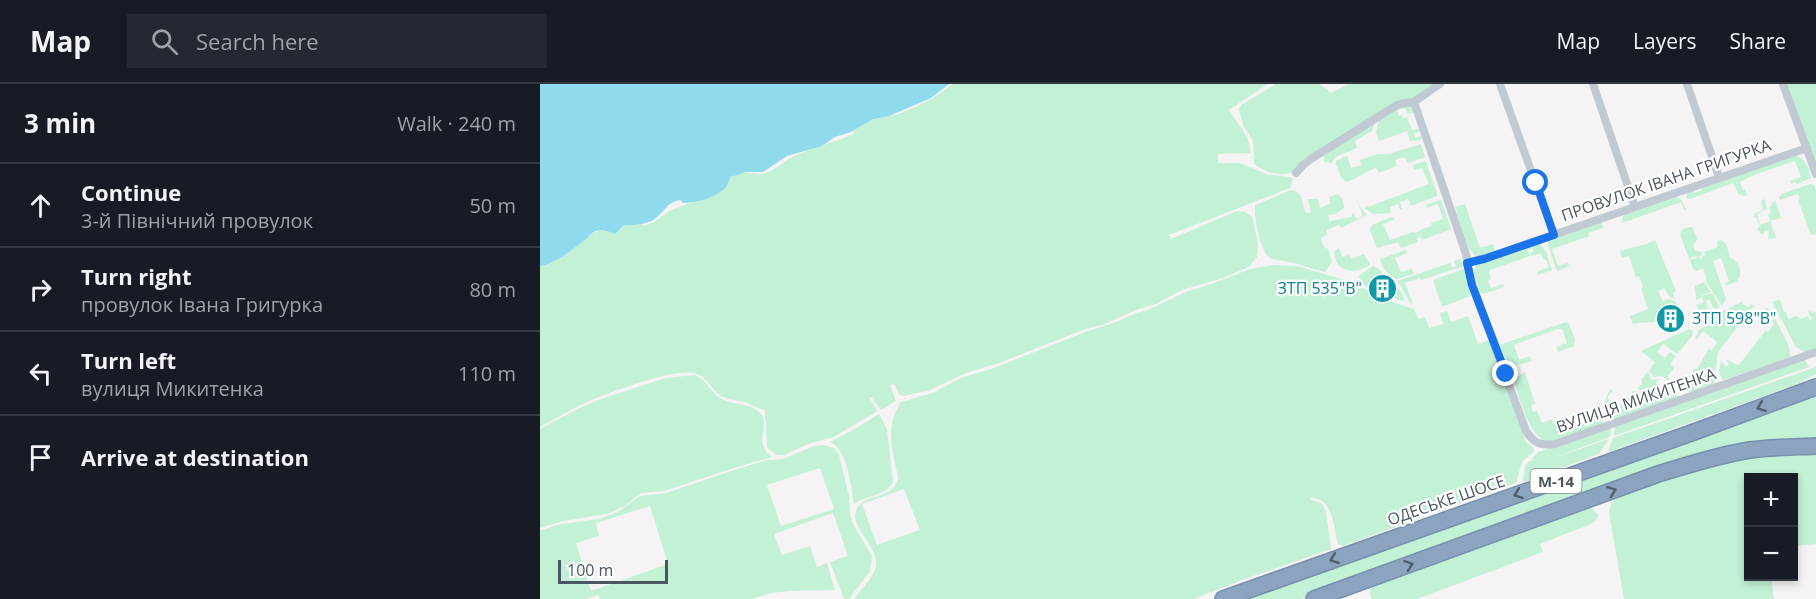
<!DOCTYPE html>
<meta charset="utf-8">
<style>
body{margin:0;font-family:"Open Sans",sans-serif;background:#242831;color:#f1f3f6}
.controls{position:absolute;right:18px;bottom:18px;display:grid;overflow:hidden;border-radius:0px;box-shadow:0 3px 9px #0003}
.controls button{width:54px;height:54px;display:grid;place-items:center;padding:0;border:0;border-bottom:2px solid #363941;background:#171b24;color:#f1f3f6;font:30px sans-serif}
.scale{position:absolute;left:18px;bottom:15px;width:110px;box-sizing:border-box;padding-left:6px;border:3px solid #4a5661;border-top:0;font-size:16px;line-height:21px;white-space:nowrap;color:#4a5661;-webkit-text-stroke:4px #fff;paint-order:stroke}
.stop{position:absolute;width:18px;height:18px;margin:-14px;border:4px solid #1a73e8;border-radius:50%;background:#fff}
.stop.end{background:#1a73e8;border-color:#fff;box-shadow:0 2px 6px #0008}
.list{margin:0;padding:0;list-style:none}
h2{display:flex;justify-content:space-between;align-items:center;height:78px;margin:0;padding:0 24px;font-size:26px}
h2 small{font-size:20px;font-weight:400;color:#9ea1a6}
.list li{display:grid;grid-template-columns:39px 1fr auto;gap:18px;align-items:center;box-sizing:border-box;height:84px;padding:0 24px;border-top:2px solid #363941}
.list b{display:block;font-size:22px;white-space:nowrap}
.list p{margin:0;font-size:20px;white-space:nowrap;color:#9ea1a6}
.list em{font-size:20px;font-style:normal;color:#9ea1a6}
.icon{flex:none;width:33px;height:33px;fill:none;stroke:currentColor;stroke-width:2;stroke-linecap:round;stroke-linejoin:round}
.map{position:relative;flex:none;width:1276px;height:515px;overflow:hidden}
header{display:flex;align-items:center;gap:36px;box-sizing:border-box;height:84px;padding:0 30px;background:#171b24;border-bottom:2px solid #363941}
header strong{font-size:28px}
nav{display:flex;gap:33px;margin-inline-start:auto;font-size:21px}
.search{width:420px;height:54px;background:#242831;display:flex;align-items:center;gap:15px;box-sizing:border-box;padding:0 21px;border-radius:0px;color:#9ea1a6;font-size:22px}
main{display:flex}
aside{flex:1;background:#171b24}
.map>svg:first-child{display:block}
</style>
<header>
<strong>Map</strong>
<div class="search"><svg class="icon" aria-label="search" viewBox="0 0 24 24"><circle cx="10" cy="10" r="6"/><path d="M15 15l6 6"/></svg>Search here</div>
<nav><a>Map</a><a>Layers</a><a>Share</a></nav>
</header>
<main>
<aside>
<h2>3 min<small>Walk · 240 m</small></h2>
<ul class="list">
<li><svg class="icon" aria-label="ahead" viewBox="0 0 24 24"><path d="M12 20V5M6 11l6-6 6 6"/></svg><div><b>Continue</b><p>3-й Північний провулок</p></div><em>50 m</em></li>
<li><svg class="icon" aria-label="right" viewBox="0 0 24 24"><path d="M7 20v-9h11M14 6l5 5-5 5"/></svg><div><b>Turn right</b><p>провулок Івана Григурка</p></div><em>80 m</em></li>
<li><svg class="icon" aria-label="left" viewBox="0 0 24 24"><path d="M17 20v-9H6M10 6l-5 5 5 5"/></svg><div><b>Turn left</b><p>вулиця Микитенка</p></div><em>110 m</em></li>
<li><svg class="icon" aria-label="arrive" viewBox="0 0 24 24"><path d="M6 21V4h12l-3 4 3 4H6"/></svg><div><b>Arrive at destination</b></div></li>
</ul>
</aside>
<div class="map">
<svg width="1276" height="515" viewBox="0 0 1276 515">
<rect width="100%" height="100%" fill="#f5f3f3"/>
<path fill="#c3f1d5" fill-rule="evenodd" d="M413,0H728L689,26C696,38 712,54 710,69L678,70V79H700L726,90L750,93L753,95L750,104L629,151L631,155L697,127L705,128L712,133L718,159L717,173L709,183L683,194L642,206L616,220L598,225L565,240L543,246L459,279L426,289L390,306L364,312L360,311L354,300L350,301L356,317L341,326L331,313H329L337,327L294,353L268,360L244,371H236L227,363L225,326C218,325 211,320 204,318C196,316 188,316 181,312C172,306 168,294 157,290C136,282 63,311 41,321C27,327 14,336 0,343V182C17,179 30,166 44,157C47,154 50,150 55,148C66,143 75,155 84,141L104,140L102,141L103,142L114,138L131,126L176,110L182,106L191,92H194C207,84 215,93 226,89C237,85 245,76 255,72C274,63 294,59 313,50L315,47L311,48L333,35L358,30L376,23L396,12Z
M736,0H780L791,9L809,0H896L753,88C739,93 726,89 714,80L713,57L703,41L699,25L701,21Z
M1246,0H1276V81Z
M872,21L876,28L868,30L865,24L857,26L859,32L862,31L863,34L867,33L872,46L881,44V46L874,50L875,54L883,51L884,54L876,57H870L867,47L839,57L836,48L840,34L856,24Z
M835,37L832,47L815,57L817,64L797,72L791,79L784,78V69Z
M881,60L885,73L868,79L864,73L855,76L857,82L839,89L836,84C825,87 818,95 806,98L801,93L796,80V77L807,72L811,84L821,81L820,76L838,70H849Z
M1256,72C1266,74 1269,85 1271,94L1257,100L1255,98L1251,100L1250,97L1261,93L1255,77L1214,91L1200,98L1203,106H1205L1207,111L1203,112L1202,110L1199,111L1193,99L1150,115L1146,114L1148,107L1153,105L1154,109L1162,106L1161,102Z
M886,77L897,110V112L871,122L868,115L860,118L862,125L860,126L858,120L850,123L851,129L834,130L825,125V124L889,100L882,84L874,86L873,81Z
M1270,100L1274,101L1276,106V150L1271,151L1258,116L1260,115L1258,110L1239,116V113L1242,110Z
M751,106C764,107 761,120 766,129L771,128L768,115H778L780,124L790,120L789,113L798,110L803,116L804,124L796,130L788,131L789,137L812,133V130L814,129L816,135L823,133L815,110L820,123L827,131L801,144L799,141L786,146L787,151L781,154L784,163L788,165L792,178L785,188C771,185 758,179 744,177C740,176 734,176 730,174C720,167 714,133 715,121Z
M1133,112L1141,115L1146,125L1144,126L1141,118L1082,139L1083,132L1086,129Z
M1225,115L1227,125L1217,130L1220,141L1230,137L1228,131L1231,129L1229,124L1235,116L1241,134L1230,137L1236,154L1228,155L1229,147H1224V150H1220V147L1217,146L1220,141H1219L1216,133H1214V130L1223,126L1221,117Z
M901,116L911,145L882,156L881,153L877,154L878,158L861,164L858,158L837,164L830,146L832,141L851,133L855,135L843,140L850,156L873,148L874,149L880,147V146L892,142L891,139L903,135L898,120L886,124L887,120Z
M925,120L940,164L953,160L955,169L937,173C923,162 920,139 915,123Z
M1061,137L1063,144L1048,149L1049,152L1012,165L1018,182L1028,179L1029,182L1018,187L1016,185L1008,161L1009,155Z
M1149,143H1152L1157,155L1153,162L1155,166L1161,168L1162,172L1157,173L1155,172L1149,175L1140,150L1143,145Z
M1115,156L1136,207L1133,209L1135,216L1129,212L1124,204L1118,207L1123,217L1129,215L1136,218L1137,221L1123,231L1117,233V237C1109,240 1101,237 1093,240L1090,232L1108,225L1101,204L1103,203L1099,192L1096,193L1089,172L1082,174L1080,167C1092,163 1104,162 1115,156Z
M1181,156C1189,161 1187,166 1190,174C1199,177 1205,190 1196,198C1195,198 1188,201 1186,202L1185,199L1189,197L1181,174L1173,177L1186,215L1182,222L1166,198V193L1163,184L1157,187L1153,185L1150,176L1160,173L1162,176V173L1165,171L1164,168L1178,163L1177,157Z
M996,160H1000L1006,168L1012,186L998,191L997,188L1009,183L1006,175L1004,176L1001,169L991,172L990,169L994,167L992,164L988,166L990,172L950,186L949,188L951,195L948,196L951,204L963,200L964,203L943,210L940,208L934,189L936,181Z
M799,164L802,173L809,171L811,175L824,170L830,181C815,191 795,189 794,168Z
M866,166L867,169L855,174L861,188L872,185L874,190L857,195C848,191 843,185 840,175Z
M921,175L923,182L921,183L881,196L880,194L865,199L873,220L870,219L862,204L857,197L910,179L913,184L916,182L914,177Z
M733,181L757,182L812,198L841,214L874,225L878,235L885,233L889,244L903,240L900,229L907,227L911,238L928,232L938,260L949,256L963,292L960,294L962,299L965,301L986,358L994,364V367L982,378L976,399L803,462L798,460L797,457C793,439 793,415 770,413L771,416L781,419L786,427L791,465L702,496L654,515H314C320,506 329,498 334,488C345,465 310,447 316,427C321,408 353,418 358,394C353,366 344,343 361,318L393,309L421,294L454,284L548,247L579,237L596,229L608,226L646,208L671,200L710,185ZM364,405L380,446L337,461L322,420Z
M833,182C840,184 842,190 848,194C856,201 862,207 865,217L841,211L831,206L824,201L819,193L820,191Z
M924,185L931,212L902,223L893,196Z
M1164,198L1171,208L1158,213L1172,209L1180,223L1178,225L1173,224L1169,215L1166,217L1168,226L1160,229L1156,219L1158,221L1164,218L1162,213L1156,216L1155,202Z
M1238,216H1240L1244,228H1246L1248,235L1257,232L1260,235L1268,232L1270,237L1272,235L1268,228L1271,227L1272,229L1276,228V266L1266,269L1256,263L1232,218Z
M1203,217L1202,220L1208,223L1211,220L1214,222L1178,268L1174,299L1172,302L1153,310L1143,302L1146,297L1145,296L1149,291L1150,292L1155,284L1157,285L1168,266L1169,265L1172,266L1177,258L1163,247L1156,256L1155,254L1159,246L1172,236L1176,231Z
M1227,224L1231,227L1249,262L1250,273L1183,296L1179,289L1181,277L1186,283L1189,280L1186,275L1197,281H1199L1226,246L1228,248L1234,240L1232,238L1234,235L1224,227Z
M1026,238L1029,240L1035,255L1034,262L1018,268L1016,263L1027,259L1022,245H1017L974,261L979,276L990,272L992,277L975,282L968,281L960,262L962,260Z
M1149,245L1153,247L1152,252L1137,270L1123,260L1117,268L1125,274L1130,268L1136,272L1130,280L1134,284L1127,293L1136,300L1134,301L1122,292L1114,293L1109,287L1115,278L1101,267Z
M1264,275L1269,283L1074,352L1075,342Z
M1276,283V290L1255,301L1068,368L1073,354Z
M1108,287L1111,296L1118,295L1116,299L1127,314L1133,311L1124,303L1126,301L1139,313L1075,336C1063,326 1062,316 1071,305L1073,306L1067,314L1079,324L1091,311L1093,306L1099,310L1101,307L1098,304L1103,298L1101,296Z
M985,288L995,320L991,321L993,328L997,327L1002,339L1012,335L1013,339H1016L1018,345H1022L1059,332L1061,328L1063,340C1052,344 1019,359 1010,358C990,356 980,316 975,300L976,294Z
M154,291C167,295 170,309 182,315C194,322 211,318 221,330C231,340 212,359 232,373L191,385L124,407L101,409L85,422L67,430L23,437L0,444V345L39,324L61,315L126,294Z
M1276,309V358L1213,362L761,515H699Z
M339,330L347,345L353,398C347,411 325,412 314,420C311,402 308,366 290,358L313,346Z
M1071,343L1070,353L1005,377L1069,355L1059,370L983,398L985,382L989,377H994L991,376L998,368Z
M282,361L294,364L299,371L309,412L310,431L313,440L332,472L330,487L309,515H304L290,478L308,472L293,429L234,450L242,471L270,462L277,483L287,479L295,506L249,507L231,509L212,515H60L58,511L46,515H0V447L16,441L58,435L78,428L100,412L126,409L191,387L227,376L243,375L272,363ZM280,384L294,425L241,442L227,401ZM110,422L128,480L51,507L36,459L59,452L56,439Z
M1276,367V460L1254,462V394H1208V492L1231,493L1234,515H1084L1069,429L1071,419L1079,412L1147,388L1199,375Z
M1046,424H1051L1059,431L1056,436L1051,440L1000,460L1003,468L877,515H831L830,506L834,502Z"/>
<path fill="#90daee" d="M0,0H409L391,14L349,32L333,35L311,48L295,53L282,62L247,72L223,88H206L194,92H191C189,95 189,98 187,101C180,113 156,119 143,119L140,116C126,119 127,125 117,133C108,141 95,141 84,141L75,150C70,148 62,145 56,147C52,148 49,153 45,156C33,165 15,180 0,182Z"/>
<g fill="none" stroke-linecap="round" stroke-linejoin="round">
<defs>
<path id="highway" d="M683,515L1154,348L1276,303
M774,515L1118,390C1148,381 1178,371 1210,366C1231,363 1254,363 1276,362"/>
</defs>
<use href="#highway" stroke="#7690ad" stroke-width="18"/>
<path stroke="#c1cad2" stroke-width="8" d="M960,0L1014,151
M1053,0L1095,123
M1147,0L1179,93
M1243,0L1276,90
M874,18L926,170L932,201L986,347C994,359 1000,362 1015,360L1276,268
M756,89L763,81L771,75L857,21C863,19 868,19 873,18C876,17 895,3 900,0
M927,179L958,170L1267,64"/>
<use href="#highway" stroke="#8ba5c1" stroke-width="15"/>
</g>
<defs><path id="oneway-chevron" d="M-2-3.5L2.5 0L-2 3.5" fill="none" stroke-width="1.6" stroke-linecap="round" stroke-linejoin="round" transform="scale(1.5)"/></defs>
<g stroke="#505e6b">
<use href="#oneway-chevron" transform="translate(1221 323) rotate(159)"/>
<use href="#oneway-chevron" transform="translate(1072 407) rotate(-20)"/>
<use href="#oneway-chevron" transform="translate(978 410) rotate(160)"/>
<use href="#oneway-chevron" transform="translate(794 475) rotate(160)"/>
<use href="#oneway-chevron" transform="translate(869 481) rotate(-19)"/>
</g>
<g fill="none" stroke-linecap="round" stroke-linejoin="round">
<path stroke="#1a73e8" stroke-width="8" d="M966,290L932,201L927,179L944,175L1014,151L996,99"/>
</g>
<defs>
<symbol id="building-disc" viewBox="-11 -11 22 22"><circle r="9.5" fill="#0f9aa8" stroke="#fff"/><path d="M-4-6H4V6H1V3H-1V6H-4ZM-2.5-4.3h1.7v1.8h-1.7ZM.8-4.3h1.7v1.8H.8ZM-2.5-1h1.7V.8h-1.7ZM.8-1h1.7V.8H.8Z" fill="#fff"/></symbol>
</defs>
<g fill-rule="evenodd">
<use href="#building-disc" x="826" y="188" width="33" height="33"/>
<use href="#building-disc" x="1114" y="218" width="33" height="33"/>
</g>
<g text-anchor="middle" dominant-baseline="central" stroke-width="4.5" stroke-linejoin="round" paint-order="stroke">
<rect fill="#fff" stroke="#808990" stroke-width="1.5" x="990.5" y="385" width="51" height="24" rx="4.5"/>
<g font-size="15" font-weight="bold" fill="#4a5661">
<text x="1016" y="397">М-14</text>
</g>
<g font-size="16" fill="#4a5661" stroke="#fff">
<text transform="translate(1126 96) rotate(-19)">ПРОВУЛОК ІВАНА ГРИГУРКА</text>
<text transform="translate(1096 316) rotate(-19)">ВУЛИЦЯ МИКИТЕНКА</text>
<text transform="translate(906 416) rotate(-19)">ОДЕСЬКЕ ШОСЕ</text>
</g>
<g font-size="16" fill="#0d838f" stroke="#fff" text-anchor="end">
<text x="822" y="204">ЗТП 535"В"</text>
<text x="1152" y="234" text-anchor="start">ЗТП 598"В"</text>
</g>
</g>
</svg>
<div class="controls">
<button>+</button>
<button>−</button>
</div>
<div class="scale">100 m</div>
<div class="stop" style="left:996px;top:99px"></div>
<div class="stop end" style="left:966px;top:290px"></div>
</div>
</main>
